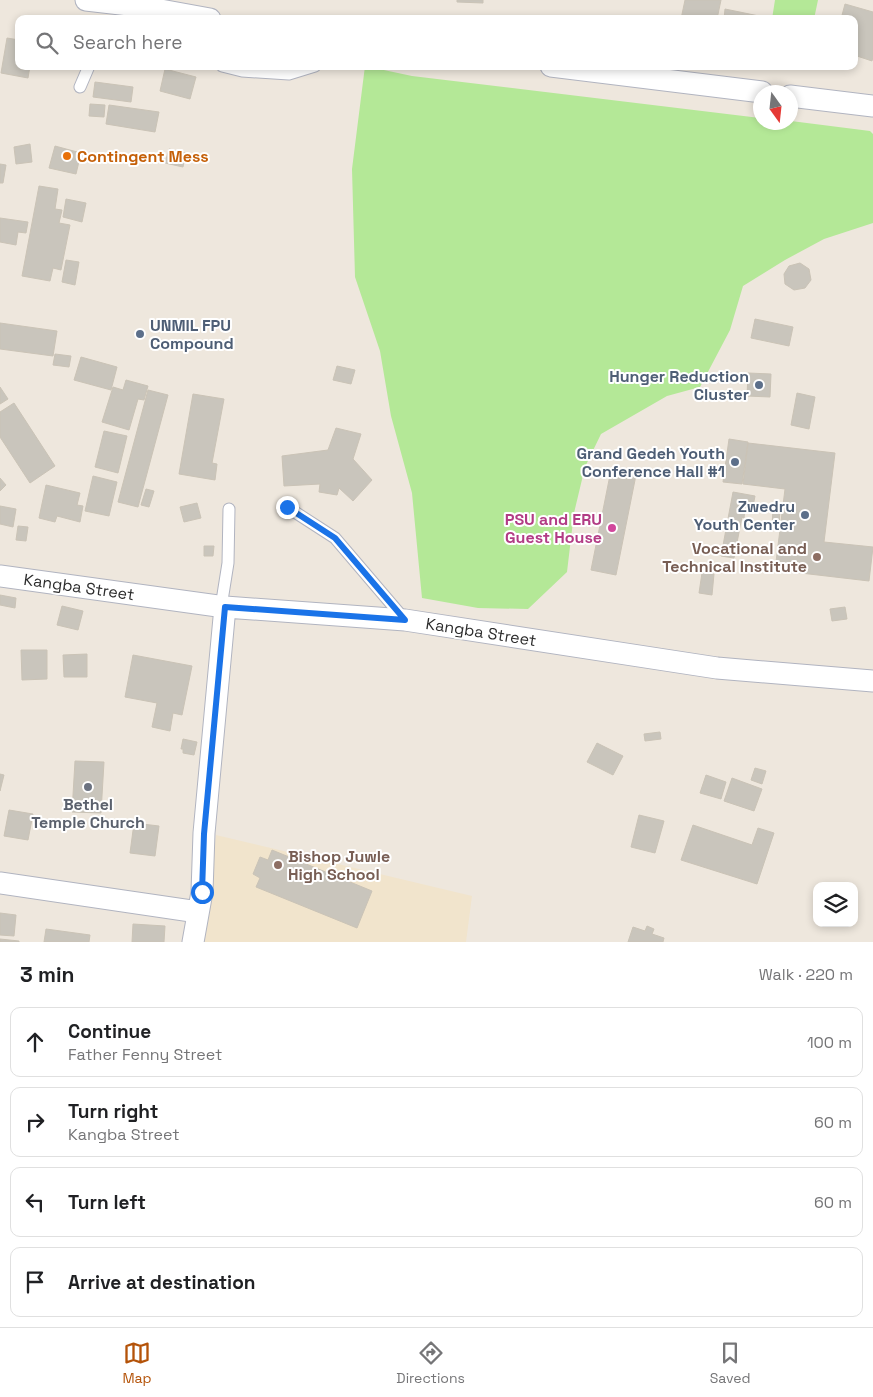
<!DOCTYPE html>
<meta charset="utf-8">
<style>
body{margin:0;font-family:"Space Grotesk",sans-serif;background:#f6f6f6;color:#202124}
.controls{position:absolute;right:15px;bottom:15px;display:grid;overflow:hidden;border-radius:10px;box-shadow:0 2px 8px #0003}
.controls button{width:45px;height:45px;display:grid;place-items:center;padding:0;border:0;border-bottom:1px solid #e0e0e0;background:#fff;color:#202124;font:25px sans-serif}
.compass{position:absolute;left:753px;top:85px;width:45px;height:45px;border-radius:50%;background:#fff;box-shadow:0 2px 8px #0003;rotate:165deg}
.stop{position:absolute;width:15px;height:15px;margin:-11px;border:4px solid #1a73e8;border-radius:50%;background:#fff}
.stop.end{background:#1a73e8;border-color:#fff;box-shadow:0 1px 5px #0008}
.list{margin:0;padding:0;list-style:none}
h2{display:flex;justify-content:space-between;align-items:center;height:65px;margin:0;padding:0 20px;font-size:21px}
h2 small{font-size:16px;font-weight:400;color:#757577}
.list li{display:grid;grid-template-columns:32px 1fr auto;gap:15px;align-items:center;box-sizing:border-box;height:70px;margin:0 10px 10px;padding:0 10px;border:1px solid #e0e0e0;border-radius:10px}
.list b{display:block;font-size:19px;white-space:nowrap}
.list p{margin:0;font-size:16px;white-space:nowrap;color:#757577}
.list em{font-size:16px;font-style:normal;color:#757577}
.icon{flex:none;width:28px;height:28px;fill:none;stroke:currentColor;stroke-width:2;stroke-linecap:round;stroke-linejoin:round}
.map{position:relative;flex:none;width:873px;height:942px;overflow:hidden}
.search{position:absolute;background:#fff;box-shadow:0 2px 8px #0003;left:15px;right:15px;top:15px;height:55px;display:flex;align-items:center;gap:12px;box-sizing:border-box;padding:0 18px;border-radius:10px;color:#757577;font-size:19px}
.sheet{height:385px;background:#fff}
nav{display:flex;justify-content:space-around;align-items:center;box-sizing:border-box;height:70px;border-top:1px solid #e0e0e0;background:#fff;font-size:14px;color:#757577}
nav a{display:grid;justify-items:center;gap:2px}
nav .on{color:#b45309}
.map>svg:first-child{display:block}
</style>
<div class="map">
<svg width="873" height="942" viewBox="0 0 873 942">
<rect width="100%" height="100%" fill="#eee7dd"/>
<path fill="#f1e4cc" d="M216,835L472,896L466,942H204Z"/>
<path fill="#b4e897" d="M775,0H818L814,19H772Z
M365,66L412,76L760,118V122H790L791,121L870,131L873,134V223L824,239L785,260L743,286L730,330L700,387L667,396L601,434L585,467L574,513L567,572L528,609L478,608L422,598L412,493L391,416L380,351L355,277L352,169Z"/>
<path fill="#c9c5bc" stroke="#cac3b6" d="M457,0H483V3L457,2Z
M685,0H721L717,19H681Z
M845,4L873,12V57L872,61L854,55V19H841Z
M725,9L759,16L758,19H724Z
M7,38L19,40V66H30L28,78L1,73Z
M165,69L196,77L190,99L160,91Z
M95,82L133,87L131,102L93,97Z
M90,104L105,105L104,117L89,116Z
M109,105L159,112L155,132L106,124Z
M30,144L32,162L16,164L14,147Z
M55,146L81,153L76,174L49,168Z
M169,149L186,153L183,167L165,163Z
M0,164L6,165L3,183H0Z
M39,186L58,189L55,209L62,210L59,223L70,225L61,270L53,268L50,281L22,276Z
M66,199L86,203L82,222L63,217Z
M0,218L28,222L26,233L18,232L16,245L0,242Z
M66,260L79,262L75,285L62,282Z
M800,263L809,269L811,280L805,288L794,290L785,284L784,274L789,266Z
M755,319L793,327L789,346L751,338Z
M0,323L57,331L53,356L0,349Z
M55,354L71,356L69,367L53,365Z
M81,357L117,367L111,390L74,380Z
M337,366L355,370L351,384L333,380Z
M748,373L771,374L770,397L747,396Z
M126,380L148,386L144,400L138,399L129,430L102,422L113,387L123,390Z
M0,387L8,399L0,404Z
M148,390L168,395L138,507L118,502Z
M797,393L815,397L809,429L791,425Z
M193,394L224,399L212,463L217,464L215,480L179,474Z
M14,403L55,466L30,483L0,437V412Z
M336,428L361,434L353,459L372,480L353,501L339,488L337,495L319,492L320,484L284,486L282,456L328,450Z
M104,431L127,436L118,473L95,467Z
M729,439L748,442L742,484L723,482Z
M748,443L835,453L824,542L873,547L869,581L775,570L785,489L743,484Z
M611,470L636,475L616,575L591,570Z
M93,476L117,482L109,516L85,511Z
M0,478L6,485L0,491Z
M46,485L80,493L77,505L83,506L80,522L57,516L55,522L39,518Z
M146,489L154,491L149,507L141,505Z
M733,492L755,496L752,512L745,510L744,518L742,517L734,558L721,556Z
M197,503L201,518L184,522L180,507Z
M0,506L16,509L13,527L0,524Z
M773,509L780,510L779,527L772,526Z
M18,526L28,527L26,541L16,540Z
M204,546H214L213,556H204Z
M702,573L714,574L712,595L699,593Z
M0,595L16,598L15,608L0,605Z
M62,606L83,611L78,630L57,625Z
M845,607L847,619L832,621L830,609Z
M21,650H47V679L22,680Z
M87,654V677H64L63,655Z
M133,655L192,666L182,715L173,713L170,731L152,727L157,703L125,697Z
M660,732L661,739L645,741L644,734Z
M183,739L197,742L194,755L183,753V749H181Z
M597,743L623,756L613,775L587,762Z
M75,761L104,762L101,813L72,812Z
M755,768L766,771L762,784L751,780Z
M0,774L4,775L0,791Z
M706,775L726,782L721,799L700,793Z
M732,778L762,789L754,811L724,801Z
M9,810L33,814L28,840L4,836Z
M639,815L664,821L655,853L631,847Z
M134,823L159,826L155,856L130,853Z
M693,825L752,845L758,828L774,833L757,884L681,860Z
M272,850L372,891L357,928L256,887L260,878L253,874L260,857L268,860Z
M0,913L16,915L14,936L0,935Z
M133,924L165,926L164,942H132Z
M647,926L654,929L652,934L664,938L663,942H628L633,927L645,931Z
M46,929L90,935L89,942H44Z
M0,939L19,941V942H0Z"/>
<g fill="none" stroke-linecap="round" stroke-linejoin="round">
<defs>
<path id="service" d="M222,66L242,71L289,74L315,66
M80,87L89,66
M287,507L335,538L405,620
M221,607L228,563L229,509"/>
<path id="minor" d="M86,0L138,6L210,19
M551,66L762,92
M790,96L873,106
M0,576L225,607L405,620L717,668L873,681
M0,883L198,912
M193,942L202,892L204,833L225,607"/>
</defs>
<use href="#service" stroke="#b1b4c0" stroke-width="13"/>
<use href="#minor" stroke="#b1b4c0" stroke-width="23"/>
<use href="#service" stroke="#fff" stroke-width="11"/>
<use href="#minor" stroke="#fff" stroke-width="21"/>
</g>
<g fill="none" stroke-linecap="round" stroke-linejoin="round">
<path stroke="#1a73e8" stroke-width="6" d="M202,892L204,834L225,607L405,620L335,538L287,507"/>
</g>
<circle fill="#e8710a" stroke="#fff" stroke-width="2" cx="67" cy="156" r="5"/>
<g fill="#5c6f8a" stroke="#fff" stroke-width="2">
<circle cx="140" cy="334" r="5"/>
<circle cx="759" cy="385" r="5"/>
<circle cx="735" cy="462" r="5"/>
<circle cx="805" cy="515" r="5"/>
</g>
<circle fill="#d1479c" stroke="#fff" stroke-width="2" cx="612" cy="528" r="5"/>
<g fill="#8d6e63" stroke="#fff" stroke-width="2">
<circle cx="817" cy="557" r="5"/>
<circle cx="278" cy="865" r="5"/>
</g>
<circle fill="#6b7280" stroke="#fff" stroke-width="2" cx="88" cy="787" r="5"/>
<g text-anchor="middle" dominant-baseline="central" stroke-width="4" stroke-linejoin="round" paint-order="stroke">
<g font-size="16" font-weight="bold" fill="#c56008" stroke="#fff" text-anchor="start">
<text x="77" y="156">Contingent Mess</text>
</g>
<g font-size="16" font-weight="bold" fill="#4e5e75" stroke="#fff" text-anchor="end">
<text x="150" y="325" text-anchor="start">UNMIL FPU<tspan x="150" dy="18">Compound</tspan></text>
<text x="749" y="376">Hunger Reduction<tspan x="749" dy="18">Cluster</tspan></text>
<text x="725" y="453">Grand Gedeh Youth<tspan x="725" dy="18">Conference Hall #1</tspan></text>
<text x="795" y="506">Zwedru<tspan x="795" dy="18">Youth Center</tspan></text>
</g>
<g font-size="16" font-weight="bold" fill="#b23c85" stroke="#fff" text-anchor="end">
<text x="602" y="519">PSU and ERU<tspan x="602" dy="18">Guest House</tspan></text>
</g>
<g font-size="16" font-weight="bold" fill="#785e54" stroke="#fff" text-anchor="end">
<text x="807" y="548">Vocational and<tspan x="807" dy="18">Technical Institute</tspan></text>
<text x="288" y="856" text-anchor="start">Bishop Juwle<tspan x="288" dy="18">High School</tspan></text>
</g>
<g font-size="16" fill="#2c2c2c" stroke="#fff">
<text transform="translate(79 587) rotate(8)">Kangba Street</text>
<text transform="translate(481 632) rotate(9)">Kangba Street</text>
</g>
<g font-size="16" font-weight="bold" fill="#5b616d" stroke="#fff">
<text x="88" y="804">Bethel<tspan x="88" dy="18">Temple Church</tspan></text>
</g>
</g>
</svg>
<div class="controls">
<button><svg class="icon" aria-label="layers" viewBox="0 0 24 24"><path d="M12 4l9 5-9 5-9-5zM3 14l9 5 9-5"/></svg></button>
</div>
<svg class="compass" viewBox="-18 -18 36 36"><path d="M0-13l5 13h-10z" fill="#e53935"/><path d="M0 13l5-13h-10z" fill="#757577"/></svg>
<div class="stop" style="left:202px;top:892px"></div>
<div class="stop end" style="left:287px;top:507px"></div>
<div class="search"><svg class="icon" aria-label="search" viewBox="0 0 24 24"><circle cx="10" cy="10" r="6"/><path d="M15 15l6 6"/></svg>Search here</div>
</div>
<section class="sheet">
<h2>3 min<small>Walk · 220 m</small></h2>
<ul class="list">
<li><svg class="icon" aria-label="ahead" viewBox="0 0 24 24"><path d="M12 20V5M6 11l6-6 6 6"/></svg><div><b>Continue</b><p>Father Fenny Street</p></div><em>100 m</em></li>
<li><svg class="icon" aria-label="right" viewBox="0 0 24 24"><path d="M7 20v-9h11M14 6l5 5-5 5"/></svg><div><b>Turn right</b><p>Kangba Street</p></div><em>60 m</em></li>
<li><svg class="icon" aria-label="left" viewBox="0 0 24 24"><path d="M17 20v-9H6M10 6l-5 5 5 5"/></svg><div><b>Turn left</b></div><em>60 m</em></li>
<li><svg class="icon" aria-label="arrive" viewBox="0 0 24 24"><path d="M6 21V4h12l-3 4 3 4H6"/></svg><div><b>Arrive at destination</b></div></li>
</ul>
</section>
<nav>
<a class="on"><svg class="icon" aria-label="map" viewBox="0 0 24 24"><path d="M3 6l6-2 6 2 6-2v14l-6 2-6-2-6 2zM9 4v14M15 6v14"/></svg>Map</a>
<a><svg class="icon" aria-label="directions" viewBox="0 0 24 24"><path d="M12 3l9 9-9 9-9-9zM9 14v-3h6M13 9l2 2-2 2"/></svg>Directions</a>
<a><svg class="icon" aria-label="saved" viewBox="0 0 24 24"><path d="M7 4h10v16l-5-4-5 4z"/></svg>Saved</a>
</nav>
